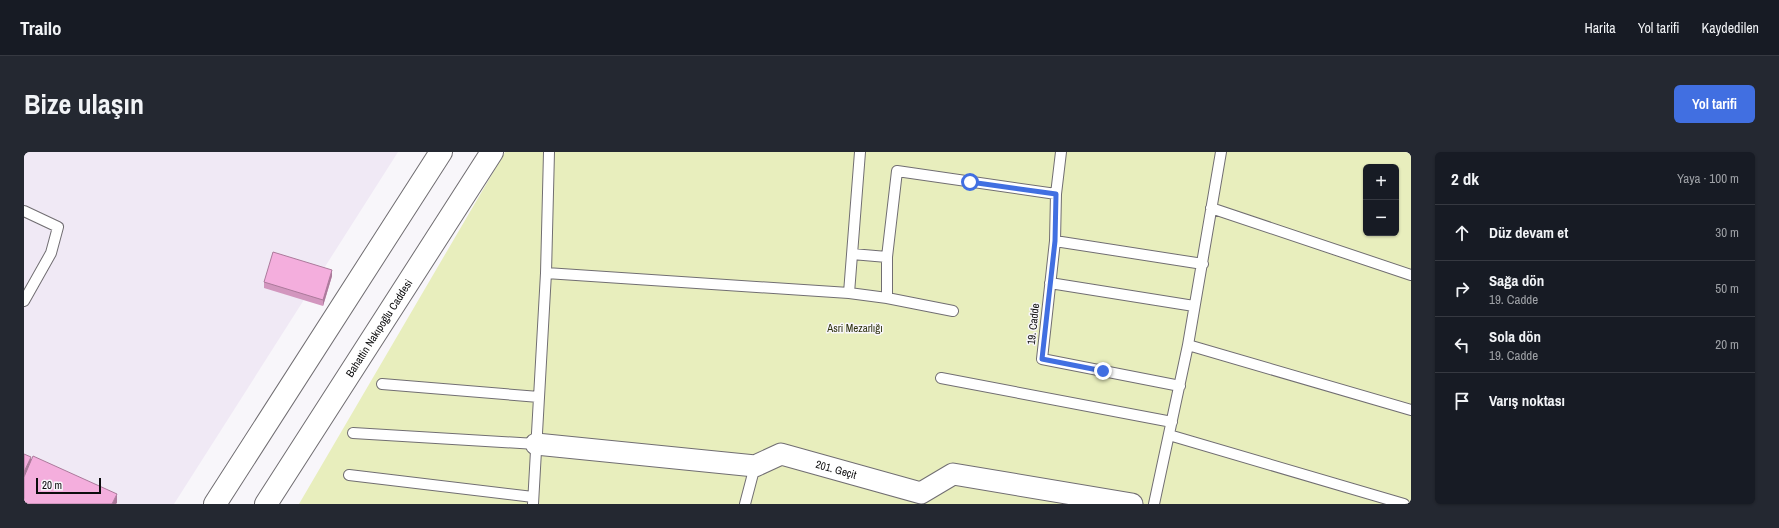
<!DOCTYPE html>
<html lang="tr">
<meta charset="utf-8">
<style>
body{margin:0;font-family:"Archivo Narrow",sans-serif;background:#242831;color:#f1f3f6}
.controls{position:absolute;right:12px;top:12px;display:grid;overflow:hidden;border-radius:6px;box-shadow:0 1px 3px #0004}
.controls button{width:36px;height:36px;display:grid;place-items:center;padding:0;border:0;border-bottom:1px solid #363941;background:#171b24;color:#f1f3f6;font:20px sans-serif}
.scale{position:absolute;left:12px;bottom:10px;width:65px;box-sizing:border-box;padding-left:4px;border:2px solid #0c0c0d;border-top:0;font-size:11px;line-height:14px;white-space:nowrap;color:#0c0c0d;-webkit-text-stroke:3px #f8f6fa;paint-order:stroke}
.stop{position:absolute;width:12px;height:12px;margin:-9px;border:3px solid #416fe1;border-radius:50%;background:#fff}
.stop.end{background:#416fe1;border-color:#fff;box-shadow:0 1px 4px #0008}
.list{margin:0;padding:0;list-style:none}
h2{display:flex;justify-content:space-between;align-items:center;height:52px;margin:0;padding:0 16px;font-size:17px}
h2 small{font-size:13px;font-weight:400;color:#9ea1a6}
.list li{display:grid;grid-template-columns:26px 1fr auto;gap:12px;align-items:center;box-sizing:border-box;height:56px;padding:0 16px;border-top:1px solid #363941}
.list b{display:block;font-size:15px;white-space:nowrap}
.list p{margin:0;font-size:13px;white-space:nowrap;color:#9ea1a6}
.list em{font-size:13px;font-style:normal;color:#9ea1a6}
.icon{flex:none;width:22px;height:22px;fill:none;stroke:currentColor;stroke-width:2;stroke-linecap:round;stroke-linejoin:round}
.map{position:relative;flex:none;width:1387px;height:352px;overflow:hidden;border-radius:6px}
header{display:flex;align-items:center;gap:24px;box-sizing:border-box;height:56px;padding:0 20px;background:#171b24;border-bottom:1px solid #363941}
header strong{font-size:19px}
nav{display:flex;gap:22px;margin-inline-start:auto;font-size:14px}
.intro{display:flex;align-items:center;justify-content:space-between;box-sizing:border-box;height:96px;padding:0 24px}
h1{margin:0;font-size:28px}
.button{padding:10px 18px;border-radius:6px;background:#416fe1;color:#fff;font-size:14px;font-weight:700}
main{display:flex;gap:24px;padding:0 24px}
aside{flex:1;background:#171b24;border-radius:6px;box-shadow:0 1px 3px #0004}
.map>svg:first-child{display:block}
</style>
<header>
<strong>Trailo</strong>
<nav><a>Harita</a><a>Yol tarifi</a><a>Kaydedilen</a></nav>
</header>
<div class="intro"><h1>Bize ulaşın</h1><a class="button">Yol tarifi</a></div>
<main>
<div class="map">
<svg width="1387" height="352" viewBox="0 0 1387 352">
<rect width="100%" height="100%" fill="#f8f6fa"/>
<path fill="#f0e9f5" d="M0,0H374L150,352H0Z"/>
<path fill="#e8eebd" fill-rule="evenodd" d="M481,0H1387V352H275ZM1342,15H1372V81H1342Z"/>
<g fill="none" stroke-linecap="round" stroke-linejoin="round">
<defs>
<path id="service" d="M1037,0L1032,42L1031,89L1018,207L1156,234
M1187,56L1387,123
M0,59L34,75L27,101L0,149
M1031,89L1179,112
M828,102L863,105
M522,121L825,141L863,146L929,159
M1026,131L1170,154
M825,141L836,0
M863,146V105L873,19L1032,42
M1164,193L1387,258
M917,226L1148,270
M358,232L515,245
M329,281L512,292
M1145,283L1380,352
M325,323L509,345
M509,352L522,121L525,0
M721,352L731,314
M1130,352L1164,193L1197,0"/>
<g id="minor">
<path id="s1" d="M512,292L731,314L757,302L897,341L929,322L1108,352"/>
</g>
<g id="primary">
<path d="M191,352L417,0"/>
<path id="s2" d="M242,352L468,0"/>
</g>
</defs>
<use href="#service" stroke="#716e72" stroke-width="12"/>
<use href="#minor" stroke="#716e72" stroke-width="23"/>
<use href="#primary" stroke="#716e72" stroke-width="24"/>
<use href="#service" stroke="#fff" stroke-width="10"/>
<use href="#minor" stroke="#fff" stroke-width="21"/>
<use href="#primary" stroke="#fff" stroke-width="22"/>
</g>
<path fill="#d296be" d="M308,124L299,154L240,136V130Z"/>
<path fill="#ab7a9b" d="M308,118V124L299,154V148Z
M7,305V314L0,329V320Z
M93,342V351L92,352H88Z"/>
<path fill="#f4aedd" stroke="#ab7a9b" d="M249,100L308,118L299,148L240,130Z
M0,302L7,305L0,320Z
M9,304L93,342L88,352H5L0,350V325Z"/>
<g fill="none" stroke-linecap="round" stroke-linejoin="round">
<path stroke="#416fe1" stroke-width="5" d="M946,30L1032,42L1031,89L1018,207L1079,219"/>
</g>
<g text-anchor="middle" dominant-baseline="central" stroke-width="3" stroke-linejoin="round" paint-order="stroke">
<g font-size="11" fill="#0c0c0d" stroke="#f8f6fa">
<text transform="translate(1009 172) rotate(-84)">19. Cadde</text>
<text stroke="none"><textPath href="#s2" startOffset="209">Bahattin Nakıpoğlu Caddesi</textPath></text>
<text stroke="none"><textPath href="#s1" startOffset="306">201. Geçit</textPath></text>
</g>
<g font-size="11" fill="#2f3210" stroke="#f8f6fa">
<text x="831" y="176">Asri Mezarlığı</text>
</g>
</g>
</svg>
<div class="controls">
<button>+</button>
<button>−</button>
</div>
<div class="scale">20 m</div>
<div class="stop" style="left:946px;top:30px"></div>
<div class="stop end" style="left:1079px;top:219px"></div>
</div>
<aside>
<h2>2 dk<small>Yaya · 100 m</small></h2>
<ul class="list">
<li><svg class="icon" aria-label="ahead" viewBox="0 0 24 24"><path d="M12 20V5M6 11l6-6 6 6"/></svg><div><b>Düz devam et</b></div><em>30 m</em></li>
<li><svg class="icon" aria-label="right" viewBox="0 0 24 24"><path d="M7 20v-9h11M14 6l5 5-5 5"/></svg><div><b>Sağa dön</b><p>19. Cadde</p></div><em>50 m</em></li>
<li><svg class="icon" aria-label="left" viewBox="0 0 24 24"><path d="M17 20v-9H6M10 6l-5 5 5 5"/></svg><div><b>Sola dön</b><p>19. Cadde</p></div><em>20 m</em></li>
<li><svg class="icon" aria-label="arrive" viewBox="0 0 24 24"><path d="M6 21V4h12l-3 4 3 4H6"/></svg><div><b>Varış noktası</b></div></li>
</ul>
</aside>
</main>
